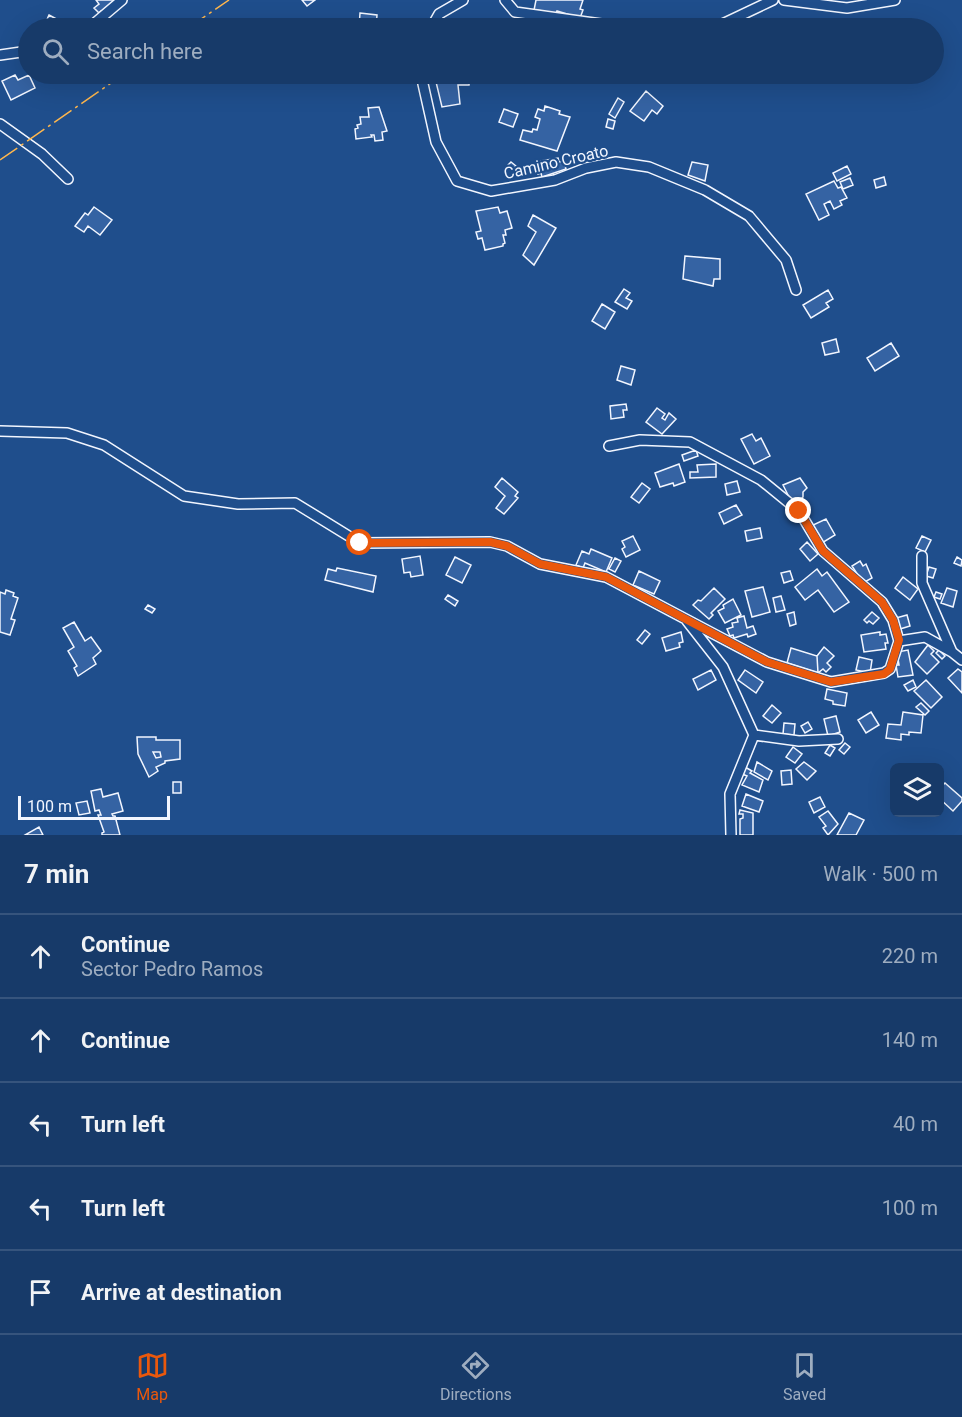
<!DOCTYPE html>
<meta charset="utf-8">
<style>
body{margin:0;font-family:Roboto,sans-serif;background:#20416f;color:#f1f3f6}
.controls{position:absolute;right:18px;bottom:18px;display:grid;overflow:hidden;border-radius:9px;box-shadow:0 6px 24px #0002}
.controls button{width:54px;height:54px;display:grid;place-items:center;padding:0;border:0;border-bottom:2px solid #36547d;background:#173a69;color:#f1f3f6;font:30px sans-serif}
.scale{position:absolute;left:18px;bottom:15px;width:152px;box-sizing:border-box;padding-left:6px;border:3px solid #f2f6ff;border-top:0;font-size:16px;line-height:21px;white-space:nowrap;color:#f2f6ff;-webkit-text-stroke:4px #1f4e8c;paint-order:stroke}
.stop{position:absolute;width:18px;height:18px;margin:-14px;border:4px solid #ea580c;border-radius:50%;background:#fff}
.stop.end{background:#ea580c;border-color:#fff;box-shadow:0 2px 6px #0008}
.list{margin:0;padding:0;list-style:none}
h2{display:flex;justify-content:space-between;align-items:center;height:78px;margin:0;padding:0 24px;font-size:26px}
h2 small{font-size:20px;font-weight:400;color:#9eadc0}
.list li{display:grid;grid-template-columns:39px 1fr auto;gap:18px;align-items:center;box-sizing:border-box;height:84px;padding:0 24px;border-top:2px solid #36547d}
.list b{display:block;font-size:22px;white-space:nowrap}
.list p{margin:0;font-size:20px;white-space:nowrap;color:#9eadc0}
.list em{font-size:20px;font-style:normal;color:#9eadc0}
.icon{flex:none;width:33px;height:33px;fill:none;stroke:currentColor;stroke-width:2;stroke-linecap:round;stroke-linejoin:round}
.map{position:relative;flex:none;width:962px;height:835px;overflow:hidden}
.search{position:absolute;background:#173a69;box-shadow:0 6px 24px #0002;left:18px;right:18px;top:18px;height:66px;display:flex;align-items:center;gap:15px;box-sizing:border-box;padding:0 21px;border-radius:33px;color:#9eadc0;font-size:22px}
.sheet{height:498px;background:#173a69}
nav{display:flex;justify-content:space-around;align-items:center;box-sizing:border-box;height:84px;border-top:2px solid #36547d;background:#173a69;font-size:16px;color:#9eadc0}
nav a{display:grid;justify-items:center;gap:3px}
nav .on{color:#ea580c}
.map>svg:first-child{display:block}
</style>
<div class="map">
<svg width="962" height="835" viewBox="0 0 962 835">
<rect width="100%" height="100%" fill="#1f4e8c"/>
<path fill="#3563a3" stroke="#f2f6ff" stroke-width="1.5" fill-rule="evenodd" d="M96,0H118L104,14L101,11L99,13L94,8L99,4Z
M302,0H315L307,6Z
M536,0H583L580,9L583,10L580,18L557,11L555,15L543,13V11L534,10Z
M360,13L377,15L376,28H359Z
M49,15L66,24L64,28H49L44,26Z
M446,74H470L469,85H458L460,104L442,107L436,82L443,81V76H446Z
M15,75L18,80L29,75L35,88L11,100L2,81Z
M646,91L663,106L657,114L652,110L644,121L630,111Z
M618,98L624,102L615,118L609,114Z
M545,106L560,111L559,114L570,117L557,151L520,140L523,130L532,132L533,129L537,130L540,119L535,117L538,109L544,111Z
M379,107L387,131L382,132L383,140L375,141L374,135H371L372,137L356,139L355,129L358,128L357,125L361,124L360,117H369L368,108Z
M504,109L518,114L513,127L499,122Z
M608,119L615,121L613,129L606,127Z
M558,158L559,162L564,161L566,169L542,177L541,173L538,174L536,167L541,166L540,161Z
M511,162L516,166L512,171L507,166Z
M692,162L708,165L705,181L688,175Z
M847,166L851,174L837,181L833,173Z
M884,177L886,185L876,188L874,180Z
M850,178L853,185L843,189L840,182Z
M834,181L838,188L841,187L847,198L840,201L842,205L834,209L830,201L824,204L829,215L819,220L806,194Z
M94,207L112,220L100,235L88,226L84,232L75,226L85,213L88,215Z
M498,207L500,213L507,211L512,228L505,230L506,235H503L505,243L503,244V246L485,250L482,238L478,239L476,232L481,231L476,211Z
M533,215L556,228L534,265L523,255L536,232L528,226Z
M685,256L720,259V279H714L713,286L683,279Z
M624,289L630,293L626,298L632,301L627,309L615,302Z
M828,290L833,299L826,303L829,307L811,318L803,305Z
M602,304L615,312L605,329L592,321Z
M836,339L839,352L825,355L822,343Z
M891,343L899,356L875,371L867,358Z
M621,366L635,370L631,385L617,380Z
M626,404L627,410H623L624,417L611,419L610,406Z
M657,408L665,414L662,418L665,420L669,413L676,419L662,434L646,422Z
M752,434L756,441L761,438L770,456L754,464L741,439Z
M696,450L698,456L684,461L682,455Z
M679,464L685,482L674,486L673,483L660,487L655,473Z
M716,464V477L690,478V472H698L697,465Z
M502,478L518,492L515,496L518,498L504,514L496,508L505,496L495,487Z
M800,478L807,488L803,492V497L798,502L796,498L790,499L783,485Z
M737,481L740,492L727,495L725,484Z
M642,483L650,489L639,503L631,497Z
M736,505L742,515L724,524L719,513Z
M826,519L835,535L822,543L813,525Z
M760,528L762,538L747,541L745,531Z
M633,536L640,550L626,557L622,549L625,547L622,541Z
M922,536L931,540L925,552L916,548Z
M807,542L818,554L810,561L800,549Z
M591,549L612,558L606,572L585,563L583,568L576,565L582,551L589,554Z
M420,556L423,575L411,577L410,572L404,573L402,559Z
M455,557L471,565L462,583L446,575Z
M957,557L962,560L961,566L954,563Z
M615,558L621,561L615,572L609,569Z
M860,561L863,566L866,564L872,578L863,583L852,566Z
M929,567L936,569L933,578L926,576Z
M337,568L376,576L373,592L325,580L328,569L336,571Z
M817,569L822,576L827,572L849,602L834,612L818,590L805,600L795,587Z
M639,571L660,581L654,594L633,585Z
M790,571L793,580L784,583L781,573Z
M903,577L918,589L910,600L895,588Z
M763,587L770,612L752,617L745,591Z
M714,588L725,599L711,613L713,615L709,619L693,605L698,600L701,601Z
M947,588L957,591L953,607L941,603Z
M6,590L14,593L13,596L18,598L11,619L15,620L10,635L0,632V592L5,594Z
M936,592L942,594L940,599L934,597Z
M448,595L458,601L455,606L445,599Z
M781,596L785,610L776,612L773,598Z
M733,599L741,615L725,623L718,611L724,608L723,605Z
M148,605L155,609L152,613L145,609Z
M794,612L796,624L790,626L787,614Z
M872,612L879,618L873,624L869,621L867,623L864,620Z
M907,615L910,626L900,629L896,618Z
M744,616L747,628L753,626L756,634L748,637L747,634L734,638L733,635L730,636L727,629L733,627L732,623L738,622L737,618Z
M74,622L85,641L91,637L101,651L93,658L96,664L78,676L74,668L77,666L68,651L74,647L63,628Z
M645,630L650,634L642,644L637,640Z
M681,632L683,642L679,643L680,647L666,651L662,638Z
M880,632V635L886,634L888,643H885L886,649L864,652L861,635Z
M928,645L934,651L931,654L939,662L927,674L915,662Z
M824,647L834,656L827,663L831,667L826,672L823,669L818,673L817,656Z
M791,648L817,656L818,673L787,663Z
M908,650L913,675L898,677L896,665H899L897,652Z
M939,650L945,656L942,659L936,653Z
M859,657L872,660L870,673L856,670Z
M958,669L962,672V693L948,678Z
M711,670L716,680L698,690L693,679Z
M745,670L763,682L756,693L738,680Z
M913,680L916,687L908,691L904,685Z
M926,680L942,697L931,708L914,691Z
M827,689L847,693L845,706L833,704V701L825,699Z
M921,703L929,711L925,715L916,707Z
M772,705L781,713L772,723L763,716Z
M871,712L879,725L866,733L858,720Z
M903,712L923,715L921,733L909,732V735L901,734V740L886,738L888,724L901,725Z
M836,716L840,732L828,736L824,719Z
M808,722L812,729L805,733L801,726Z
M784,723L795,724L794,735L783,734Z
M137,737H156V740H180V759L165,761V763L156,767L158,771L149,777L138,754ZM153,752H160L161,757L156,758Z
M845,743L850,747L844,754L839,750Z
M830,745L835,748L830,756L825,753Z
M793,747L802,754L795,763L786,757Z
M153,752H160L161,757L156,758Z
M757,762L772,771L768,780L754,772Z
M804,762L816,771L807,780L796,769Z
M745,767L752,771L750,773L763,780L759,792L742,785L747,776L742,774Z
M791,770L792,784L782,785L781,771Z
M173,782H181V793H173Z
M945,783L962,798V801L953,811L940,799V786L941,787Z
M101,789L103,797L118,793L123,811L112,814L113,816H115L120,835H102V833L104,832L98,815H101L99,810L95,811L91,791Z
M746,794L763,801L759,812L742,806Z
M820,797L825,807L814,813L809,802Z
M87,801L90,813L79,815L76,803Z
M740,810L753,813V835H740V819L743,818V814H739Z
M828,811L838,824L828,835L823,828L826,826L819,817Z
M849,813L864,820L856,835H837Z
M39,827L43,835H25Z"/>
<g fill="none" stroke-linecap="round" stroke-linejoin="round">
<defs>
<path id="street" d="M505,0L515,12L630,28
M784,0L847,8L895,0
M89,28L122,0
M431,28L439,14L463,0
M714,28L773,0
M0,55L28,51
M423,74V84L436,142L457,181L491,191L555,180L586,168L616,162L649,167L705,190L749,216L786,260L796,290
M0,124L42,154L68,179
M0,431L67,433L104,445L184,496L238,504L295,503L360,543L490,542L507,546L540,564L606,577L767,662L831,682L884,673L890,669L899,641L893,620L882,602L823,551L799,511L761,480L690,442L640,440L609,446
M922,556V583L952,652
M687,621L723,667L754,735L730,794L731,835
M899,641L925,637L952,652L962,660
M754,735L799,741L838,739"/>
</defs>
<use href="#street" stroke="#f2f6ff" stroke-width="12"/>
<use href="#street" stroke="#1f4e8c" stroke-width="9"/>
<path stroke="#ffb74d" stroke-width="1.5" stroke-dasharray="21 4.5 3 4.5" stroke-linecap="butt" d="M188,28L229,0
M0,160L124,74"/>
</g>
<g fill="none" stroke-linecap="round" stroke-linejoin="round">
<path stroke="#ea580c" stroke-width="8" d="M360,543L490,542L507,546L540,564L606,577L767,662L831,682L884,674L890,669L899,640L893,620L882,602L823,551L799,511"/>
</g>
<g text-anchor="middle" dominant-baseline="central" stroke-width="4.5" stroke-linejoin="round" paint-order="stroke">
<g font-size="16" fill="#f2f6ff" stroke="#1f4e8c">
<text transform="translate(556 162) rotate(-13)">Camino Croato</text>
</g>
</g>
</svg>
<div class="controls">
<button><svg class="icon" aria-label="layers" viewBox="0 0 24 24"><path d="M12 4l9 5-9 5-9-5zM3 14l9 5 9-5"/></svg></button>
</div>
<div class="scale">100 m</div>
<div class="stop" style="left:360px;top:543px"></div>
<div class="stop end" style="left:799px;top:511px"></div>
<div class="search"><svg class="icon" aria-label="search" viewBox="0 0 24 24"><circle cx="10" cy="10" r="6"/><path d="M15 15l6 6"/></svg>Search here</div>
</div>
<section class="sheet">
<h2>7 min<small>Walk · 500 m</small></h2>
<ul class="list">
<li><svg class="icon" aria-label="ahead" viewBox="0 0 24 24"><path d="M12 20V5M6 11l6-6 6 6"/></svg><div><b>Continue</b><p>Sector Pedro Ramos</p></div><em>220 m</em></li>
<li><svg class="icon" aria-label="ahead" viewBox="0 0 24 24"><path d="M12 20V5M6 11l6-6 6 6"/></svg><div><b>Continue</b></div><em>140 m</em></li>
<li><svg class="icon" aria-label="left" viewBox="0 0 24 24"><path d="M17 20v-9H6M10 6l-5 5 5 5"/></svg><div><b>Turn left</b></div><em>40 m</em></li>
<li><svg class="icon" aria-label="left" viewBox="0 0 24 24"><path d="M17 20v-9H6M10 6l-5 5 5 5"/></svg><div><b>Turn left</b></div><em>100 m</em></li>
<li><svg class="icon" aria-label="arrive" viewBox="0 0 24 24"><path d="M6 21V4h12l-3 4 3 4H6"/></svg><div><b>Arrive at destination</b></div></li>
</ul>
</section>
<nav>
<a class="on"><svg class="icon" aria-label="map" viewBox="0 0 24 24"><path d="M3 6l6-2 6 2 6-2v14l-6 2-6-2-6 2zM9 4v14M15 6v14"/></svg>Map</a>
<a><svg class="icon" aria-label="directions" viewBox="0 0 24 24"><path d="M12 3l9 9-9 9-9-9zM9 14v-3h6M13 9l2 2-2 2"/></svg>Directions</a>
<a><svg class="icon" aria-label="saved" viewBox="0 0 24 24"><path d="M7 4h10v16l-5-4-5 4z"/></svg>Saved</a>
</nav>
